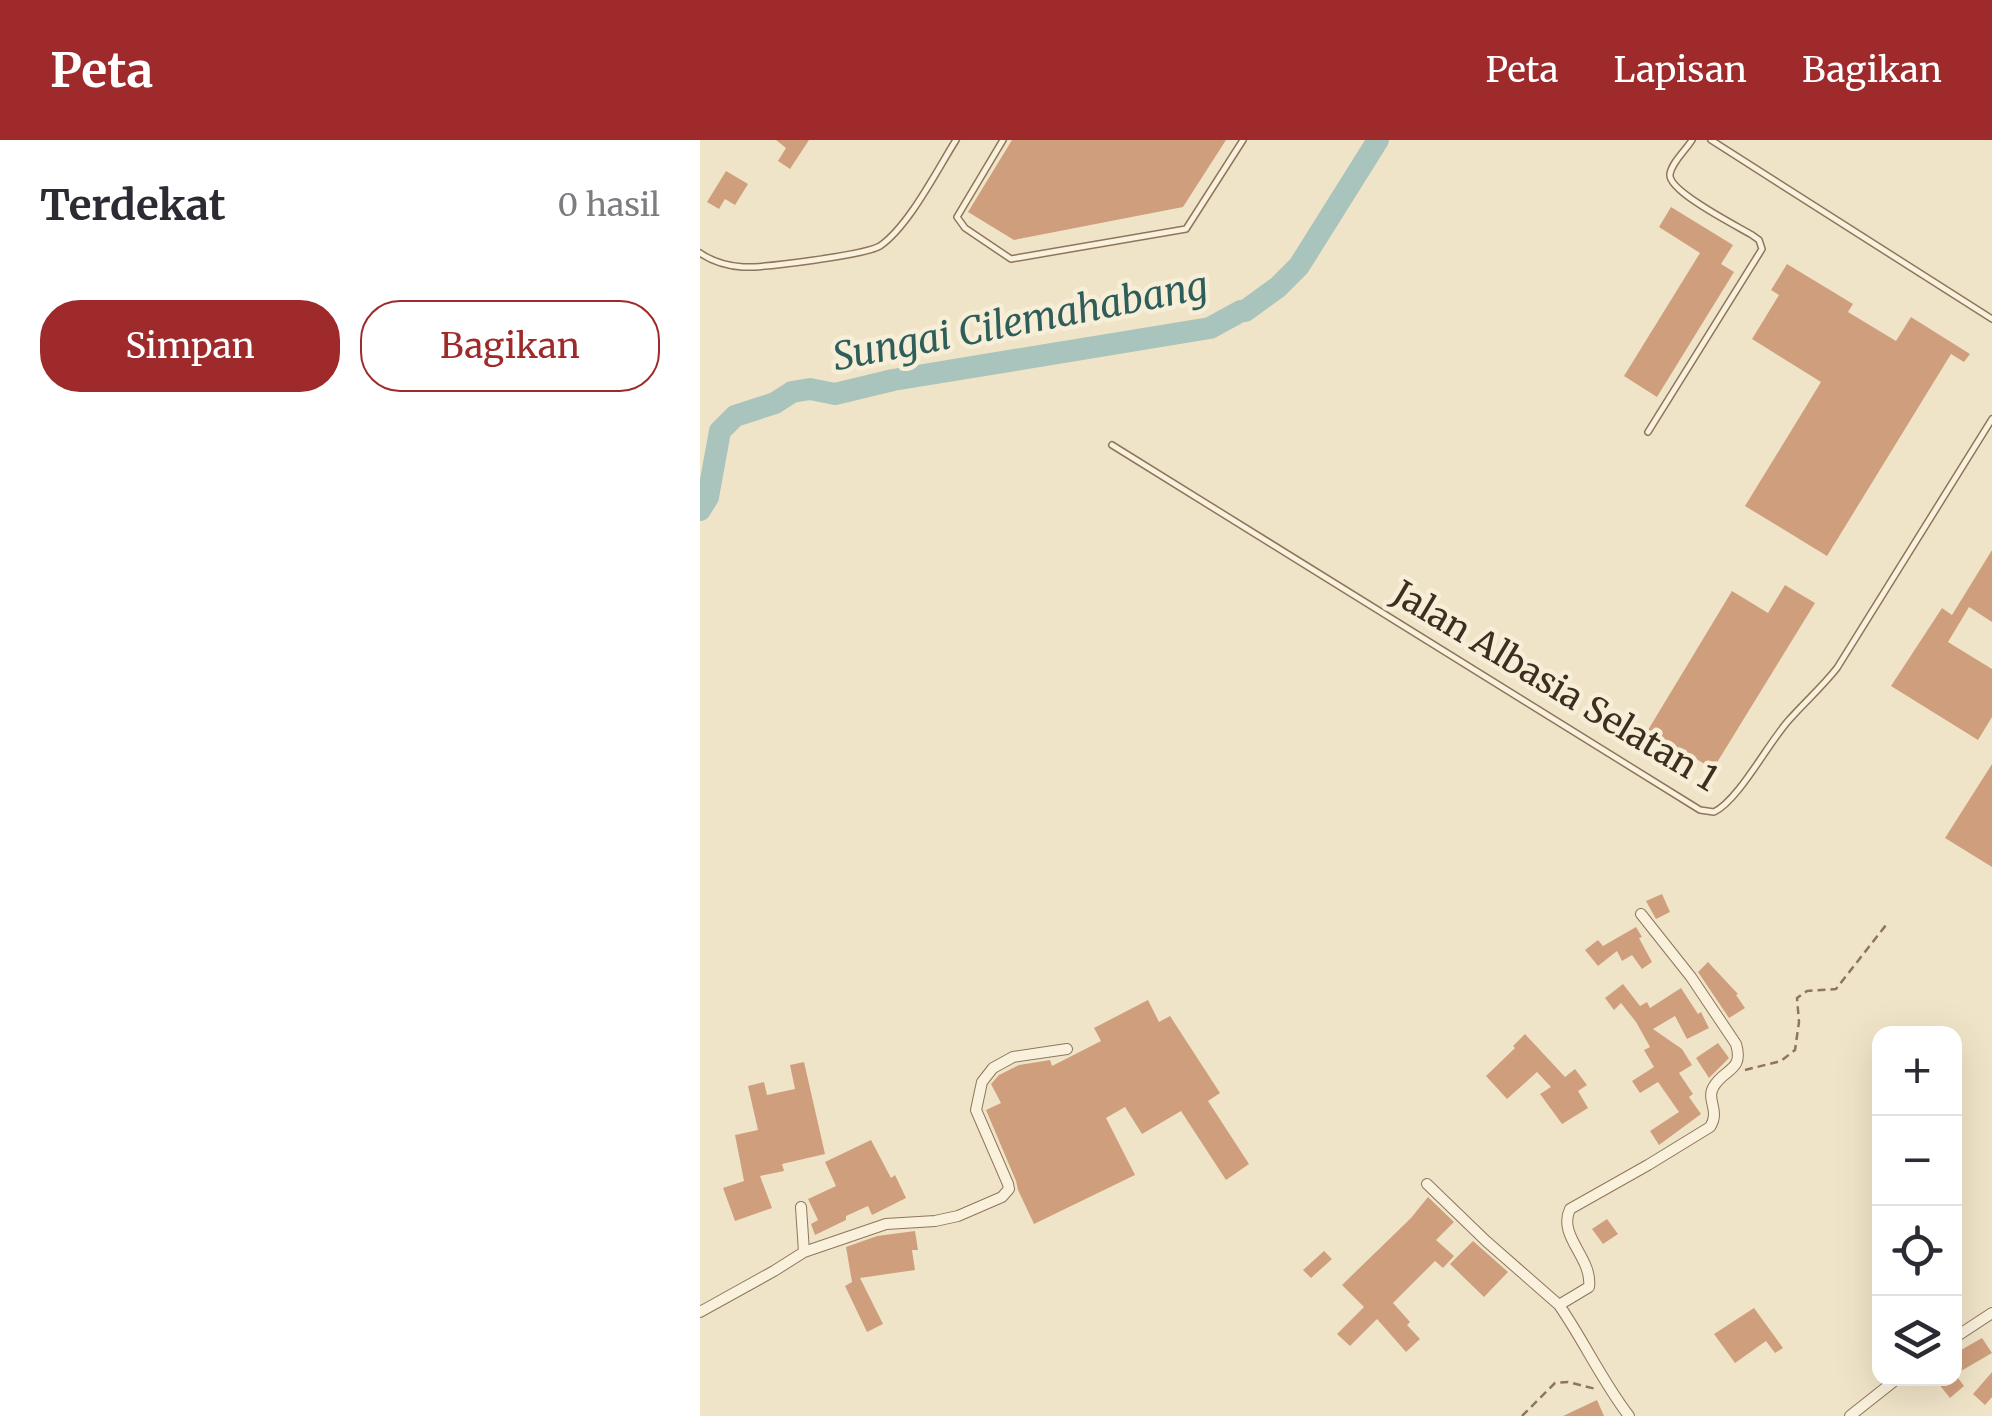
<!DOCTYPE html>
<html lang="id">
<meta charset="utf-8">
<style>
body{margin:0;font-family:Merriweather,serif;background:#f7f7f7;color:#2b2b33}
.controls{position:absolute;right:30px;bottom:30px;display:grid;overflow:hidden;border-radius:20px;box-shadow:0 10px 40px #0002}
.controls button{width:90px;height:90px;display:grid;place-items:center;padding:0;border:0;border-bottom:2px solid #e1e1e2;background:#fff;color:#2b2b33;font:50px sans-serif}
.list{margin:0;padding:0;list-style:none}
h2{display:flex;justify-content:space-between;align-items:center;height:130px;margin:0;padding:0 40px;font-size:42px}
h2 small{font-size:32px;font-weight:400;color:#7c7c81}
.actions{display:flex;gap:20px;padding:30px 40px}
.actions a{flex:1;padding:22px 0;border:2px solid #9e2a2b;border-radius:40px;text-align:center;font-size:35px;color:#9e2a2b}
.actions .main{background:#9e2a2b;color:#fff}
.icon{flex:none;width:55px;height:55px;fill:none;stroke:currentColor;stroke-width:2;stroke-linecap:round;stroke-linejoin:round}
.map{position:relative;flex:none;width:1292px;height:1276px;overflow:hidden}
header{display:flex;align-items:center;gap:60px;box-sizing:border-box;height:140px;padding:0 50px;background:#9e2a2b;color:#fff}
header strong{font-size:48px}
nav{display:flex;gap:55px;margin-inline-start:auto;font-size:35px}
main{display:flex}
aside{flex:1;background:#fff}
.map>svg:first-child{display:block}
</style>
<header>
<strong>Peta</strong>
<nav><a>Peta</a><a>Lapisan</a><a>Bagikan</a></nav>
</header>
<main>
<aside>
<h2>Terdekat<small>0 hasil</small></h2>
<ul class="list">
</ul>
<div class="actions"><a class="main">Simpan</a><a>Bagikan</a></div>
</aside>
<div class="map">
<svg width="1292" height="1276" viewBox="0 0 1292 1276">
<rect width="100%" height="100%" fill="#f0e4c8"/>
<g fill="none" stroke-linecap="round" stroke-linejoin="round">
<path stroke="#a9c4bc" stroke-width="22" d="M20,291L35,276L75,263L92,252L110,249L135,254L193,240L510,188L541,171H545L578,147L599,126L678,0
M0,370L8,357L20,291"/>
</g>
<path fill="#cf9f7d" d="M76,0H109L90,29L78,21L86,8Z
M312,0H526L483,67L314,100L268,72Z
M26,31L48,44L35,65L25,59L19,69L7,62Z
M971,67L1033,105L1021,124L1034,132L957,257L924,236L1000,113L959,87Z
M1087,124L1153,164L1148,172L1196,201L1211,177L1270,214L1264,222L1251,214L1127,416L1045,366L1121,242L1052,199L1079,155L1071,150Z
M1292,410V482L1269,467L1248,502L1292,529V577L1278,600L1191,546L1242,468L1252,475Z
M1085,445L1115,463L1013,629L948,590L1032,451L1068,473Z
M1292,624V727L1245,698Z
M962,754L970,772L956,779L946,761Z
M936,787L942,797L939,798L952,822L942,829L932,815L922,821L917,811L898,826L885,810L898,800L903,806Z
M1008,822L1038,854L1036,855L1045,868L1029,878L998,832Z
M923,844L940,866L947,862L950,868L981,848L998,874L1001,872L1009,888L987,899L975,876L953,889L982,909L992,925L979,933L993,954L989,957L1001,974L959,1005L950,991L979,972L958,942L940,953L932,941L954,927L944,910L950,907L936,882L921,863L914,870L905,858Z
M448,860L459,882L470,876L520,953L508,961L549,1024L526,1040L481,971L442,994L425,967L406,978L435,1035L334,1084L318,1050L316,1041L286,970L301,963L291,944L299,935L319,925L350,920L352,926L401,901L394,888Z
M825,894L865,937L875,929L887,945L878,951L888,968L862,984L840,954L851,947L837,932L807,959L786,936L815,908L813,906Z
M1018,903L1029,918L1009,938L996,918Z
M104,922L125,1014L82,1024L84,1031L60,1036L72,1068L35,1081L23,1048L44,1041L35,995L58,990L48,946L64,942L67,955L95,949L90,925Z
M171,1000L191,1038L195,1035L206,1058L172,1075L168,1066L146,1076V1080L115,1095L111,1084L118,1080L108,1059L136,1046L125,1022Z
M728,1057L754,1082L736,1100L754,1116L743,1128L735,1121L693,1163L710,1182L707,1185L720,1199L706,1212L677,1179L650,1206L637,1194L664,1167L642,1145L711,1078Z
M907,1079L918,1094L903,1104L892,1089Z
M215,1091L218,1110H212L215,1130L160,1138L183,1184L167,1192L145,1146L152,1142L146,1107L177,1096Z
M773,1101L808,1132L784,1157L750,1124Z
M624,1111L632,1119L611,1138L603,1130Z
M1054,1168L1083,1208L1075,1213L1066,1201L1035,1223L1014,1194Z
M1282,1198L1292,1213L1254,1235V1214Z
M1292,1232V1257L1285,1265L1273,1254Z
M1234,1238H1258L1264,1246L1250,1258Z
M897,1260L904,1276H863Z"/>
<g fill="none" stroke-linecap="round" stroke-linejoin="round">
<defs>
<path id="service" d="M303,0L257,77L265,88L311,119L486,89L543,0
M1011,0L1292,179
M0,113C13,122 27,126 43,127C63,128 165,115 180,106C209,86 237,30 256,0
M948,292L1062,109L1059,100L1052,95C1037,86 967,51 970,34C972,22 986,10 992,0
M412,305L1000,670L1014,672C1039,660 1068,603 1089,580C1105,562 1122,547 1137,528L1292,279"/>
<path id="minor" d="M727,1044L786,1101L859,1165
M101,1067L104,1112
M0,1172L74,1131L104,1112L186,1084L235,1081L258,1076L302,1057L309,1049L308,1044L276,970L282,942L293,928L313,917L367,909
M1254,1198L1292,1173
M929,1276C902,1241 884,1201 859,1165L889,1147C893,1118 857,1096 870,1069L948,1025L1010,987C1021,970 1005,960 1014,946C1025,928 1044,931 1036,904L991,837L941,774
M1150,1276L1198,1238"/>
</defs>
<use href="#service" stroke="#8d765c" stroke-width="8"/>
<use href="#minor" stroke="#8d765c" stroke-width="12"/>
<path stroke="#8d765c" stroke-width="2.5" stroke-dasharray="8 5" stroke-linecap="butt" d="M1045,930L1081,921L1095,910L1099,882L1097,858L1107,851L1136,849L1186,785
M822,1276L855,1243L868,1242L896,1249"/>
<use href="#service" stroke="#faf1dc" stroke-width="5"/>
<use href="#minor" stroke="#faf1dc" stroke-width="10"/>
</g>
<g text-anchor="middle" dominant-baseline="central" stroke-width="9" stroke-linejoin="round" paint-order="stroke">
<g font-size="35" fill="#3d2e20" stroke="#f7eed8">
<text transform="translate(855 546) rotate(31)">Jalan Albasia Selatan 1</text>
</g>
<g font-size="38" font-style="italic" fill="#2f5d5a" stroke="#f7eed8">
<text transform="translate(320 181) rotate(-11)">Sungai Cilemahabang</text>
</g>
</g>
</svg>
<div class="controls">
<button>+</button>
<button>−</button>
<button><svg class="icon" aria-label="locate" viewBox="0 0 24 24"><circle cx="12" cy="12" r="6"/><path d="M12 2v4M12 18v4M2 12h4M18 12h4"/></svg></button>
<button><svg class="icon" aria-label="layers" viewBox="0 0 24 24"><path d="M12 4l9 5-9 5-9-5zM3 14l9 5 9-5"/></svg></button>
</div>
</div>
</main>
